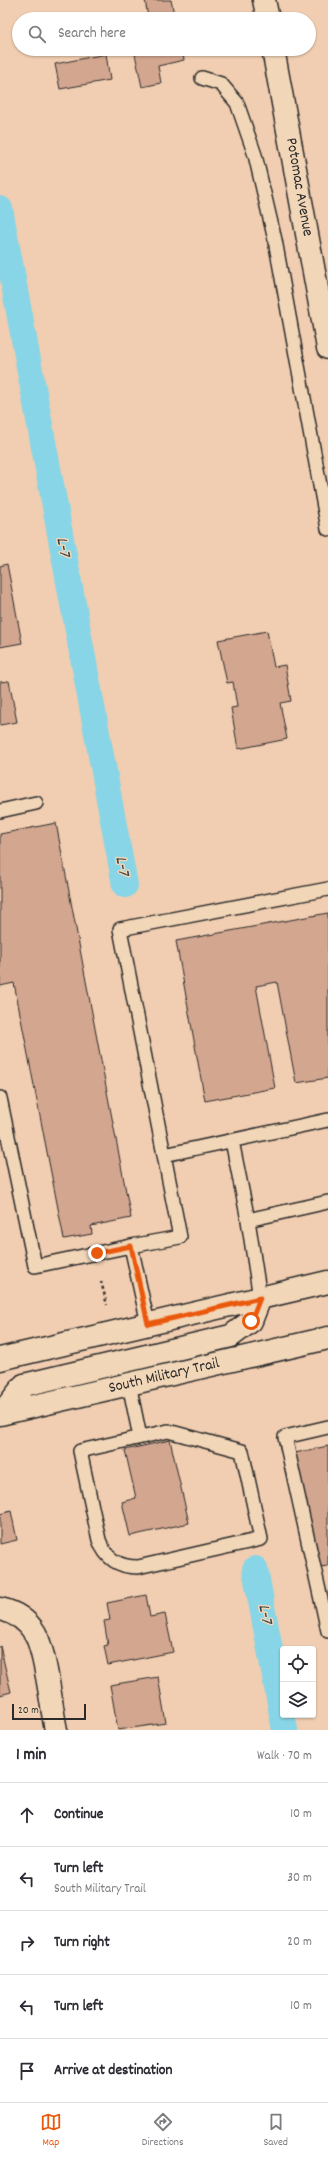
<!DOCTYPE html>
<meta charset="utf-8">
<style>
body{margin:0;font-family:Dekko,sans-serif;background:#f7f7f7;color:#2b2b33}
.controls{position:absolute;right:12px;bottom:12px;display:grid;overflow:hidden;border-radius:4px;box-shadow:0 1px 3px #0004}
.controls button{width:36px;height:36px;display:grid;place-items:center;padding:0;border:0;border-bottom:1px solid #e1e1e2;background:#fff;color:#2b2b33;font:20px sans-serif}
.scale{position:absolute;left:12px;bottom:10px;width:74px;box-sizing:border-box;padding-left:4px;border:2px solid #2b2b2b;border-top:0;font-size:11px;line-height:14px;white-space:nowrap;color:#2b2b2b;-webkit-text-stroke:3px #f2d6b8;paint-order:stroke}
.stop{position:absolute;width:12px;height:12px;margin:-9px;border:3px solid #ea580c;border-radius:50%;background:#fff}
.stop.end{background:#ea580c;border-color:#fff;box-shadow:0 1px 4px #0008}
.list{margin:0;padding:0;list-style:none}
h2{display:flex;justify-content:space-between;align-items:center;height:52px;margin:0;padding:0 16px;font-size:17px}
h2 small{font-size:13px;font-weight:400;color:#7c7c81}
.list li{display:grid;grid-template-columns:26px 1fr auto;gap:12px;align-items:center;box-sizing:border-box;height:64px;padding:0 16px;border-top:1px solid #e1e1e2}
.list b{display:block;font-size:15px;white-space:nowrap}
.list p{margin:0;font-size:13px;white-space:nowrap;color:#7c7c81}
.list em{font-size:13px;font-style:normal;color:#7c7c81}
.icon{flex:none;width:22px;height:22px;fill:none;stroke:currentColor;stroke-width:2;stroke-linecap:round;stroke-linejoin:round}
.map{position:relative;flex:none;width:328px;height:1730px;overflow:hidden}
.search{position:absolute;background:#fff;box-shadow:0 1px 3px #0004;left:12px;right:12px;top:12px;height:44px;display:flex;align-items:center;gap:10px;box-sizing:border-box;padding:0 14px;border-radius:22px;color:#7c7c81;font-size:15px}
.sheet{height:372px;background:#fff}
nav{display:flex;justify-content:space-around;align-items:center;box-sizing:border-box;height:56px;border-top:1px solid #e1e1e2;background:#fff;font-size:11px;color:#7c7c81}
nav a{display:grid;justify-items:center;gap:2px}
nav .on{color:#ea580c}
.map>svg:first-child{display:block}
</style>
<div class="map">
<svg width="328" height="1730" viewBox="0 0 328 1730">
<rect width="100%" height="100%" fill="#f1ceb1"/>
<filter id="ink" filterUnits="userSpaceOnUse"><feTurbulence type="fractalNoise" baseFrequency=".025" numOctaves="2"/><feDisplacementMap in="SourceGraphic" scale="8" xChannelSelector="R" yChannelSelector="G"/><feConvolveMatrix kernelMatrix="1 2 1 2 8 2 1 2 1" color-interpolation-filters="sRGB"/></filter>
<g filter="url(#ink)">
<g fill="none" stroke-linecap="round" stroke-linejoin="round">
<path stroke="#87d5e6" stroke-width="26" d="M0,209L125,885
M255,1569L285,1730"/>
</g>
<path fill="#d3a690" stroke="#2b2b2b" d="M145,0H171L175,19H137L148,17Z
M144,49H182L184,60L158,66L161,83L142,87L135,54L144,52Z
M106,54L110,80L60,89L55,64Z
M7,564L22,643L0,647V566Z
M267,631L274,667L285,665L291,701L280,703L287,739L238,749L231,708L237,707L233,682L227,683L218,640Z
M9,681L17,722L0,725V682Z
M56,823L131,1218L91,1226L92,1234L64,1239L14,983L0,986V834Z
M328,913V1078L296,1083L277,982L256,986L275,1088L205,1101L176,941Z
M170,1440L189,1523L130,1536L122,1502L136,1498L125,1450Z
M328,1446V1566L320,1567L295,1453Z
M11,1511L17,1540L0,1544V1514Z
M146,1595L150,1617L165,1614L173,1652L108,1665L104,1646L108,1645L104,1621L110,1620L107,1603Z
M0,1646L11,1692L0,1695Z
M158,1677L166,1723L118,1730L110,1685Z"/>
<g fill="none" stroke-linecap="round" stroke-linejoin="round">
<defs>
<path id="service" d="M202,78L221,84L237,103L255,155L275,240L328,529
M0,811L36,803
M0,1098L35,1266L131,1246L148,1324
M232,1141L248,1220
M164,1155L328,1120
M131,1246L180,1237L120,929L328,889
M260,1298L248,1220L328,1202
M129,1384L140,1437
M328,1427L285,1437L328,1631
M168,1431L242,1451L261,1539L138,1567C118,1567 106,1559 99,1540L80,1451Z"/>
<path id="minor" d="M264,0L268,19
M273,49L328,348
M0,1609C14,1612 27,1620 35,1633C46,1653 51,1706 56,1730"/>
<path id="primary" d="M0,1359L328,1282
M2,1413L24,1385L231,1336L251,1321L260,1298
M0,1414L328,1338"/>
</defs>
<use href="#service" stroke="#2b2b2b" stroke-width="16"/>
<use href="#minor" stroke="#2b2b2b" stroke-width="25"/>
<use href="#primary" stroke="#2b2b2b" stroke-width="25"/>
<path stroke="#2b2b2b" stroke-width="2.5" stroke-dasharray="3 3" stroke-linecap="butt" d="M101,1281L107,1305"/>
<use href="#service" stroke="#f2d6b8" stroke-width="13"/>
<use href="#minor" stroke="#f2d6b8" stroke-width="22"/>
<use href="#primary" stroke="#f2d6b8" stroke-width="22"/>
</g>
</g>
<g fill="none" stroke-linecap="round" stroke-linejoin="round" filter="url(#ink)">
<path stroke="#ea580c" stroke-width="5" d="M97,1253L131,1246L148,1324L260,1298L251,1321"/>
</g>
<g text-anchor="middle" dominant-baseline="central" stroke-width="3" stroke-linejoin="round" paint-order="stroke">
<g font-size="16" fill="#2b2b2b" stroke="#f2d6b8">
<text transform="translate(299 187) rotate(80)">Potomac Avenue</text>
<text transform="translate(164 1376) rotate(-13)">South Military Trail</text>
</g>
<g font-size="17" font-style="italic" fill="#394447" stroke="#f2d6b8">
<text transform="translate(62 547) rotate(80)">L-7</text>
<text transform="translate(121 866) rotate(80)">L-7</text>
<text transform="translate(264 1614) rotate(80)">L-7</text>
</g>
</g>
</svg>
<div class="controls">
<button><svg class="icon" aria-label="locate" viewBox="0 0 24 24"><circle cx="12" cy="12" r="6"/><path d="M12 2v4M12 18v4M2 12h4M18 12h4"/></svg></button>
<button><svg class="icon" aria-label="layers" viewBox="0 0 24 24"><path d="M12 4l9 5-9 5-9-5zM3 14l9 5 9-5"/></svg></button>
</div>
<div class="scale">20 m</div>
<div class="stop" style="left:251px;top:1321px"></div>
<div class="stop end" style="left:97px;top:1253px"></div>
<div class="search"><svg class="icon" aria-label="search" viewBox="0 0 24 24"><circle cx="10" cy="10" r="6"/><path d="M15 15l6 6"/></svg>Search here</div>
</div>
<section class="sheet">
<h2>1 min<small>Walk · 70 m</small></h2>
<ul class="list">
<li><svg class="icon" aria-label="ahead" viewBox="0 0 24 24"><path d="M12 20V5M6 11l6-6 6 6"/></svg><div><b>Continue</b></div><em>10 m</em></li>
<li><svg class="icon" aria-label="left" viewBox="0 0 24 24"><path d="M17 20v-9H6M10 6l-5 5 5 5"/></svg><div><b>Turn left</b><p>South Military Trail</p></div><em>30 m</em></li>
<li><svg class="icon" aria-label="right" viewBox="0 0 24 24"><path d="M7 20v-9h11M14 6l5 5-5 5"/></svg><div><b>Turn right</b></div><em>20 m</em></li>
<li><svg class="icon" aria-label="left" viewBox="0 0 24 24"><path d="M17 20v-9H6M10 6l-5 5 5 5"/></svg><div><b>Turn left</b></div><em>10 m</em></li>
<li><svg class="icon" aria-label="arrive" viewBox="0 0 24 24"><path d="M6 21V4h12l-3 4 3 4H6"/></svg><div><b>Arrive at destination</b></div></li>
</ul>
</section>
<nav>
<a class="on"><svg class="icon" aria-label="map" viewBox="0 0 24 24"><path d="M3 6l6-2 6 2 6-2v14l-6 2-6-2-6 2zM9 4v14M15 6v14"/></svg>Map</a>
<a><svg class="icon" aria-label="directions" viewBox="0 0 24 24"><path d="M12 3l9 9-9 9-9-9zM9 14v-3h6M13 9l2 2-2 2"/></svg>Directions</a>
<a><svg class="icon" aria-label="saved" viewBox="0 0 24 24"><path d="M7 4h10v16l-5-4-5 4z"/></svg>Saved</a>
</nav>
